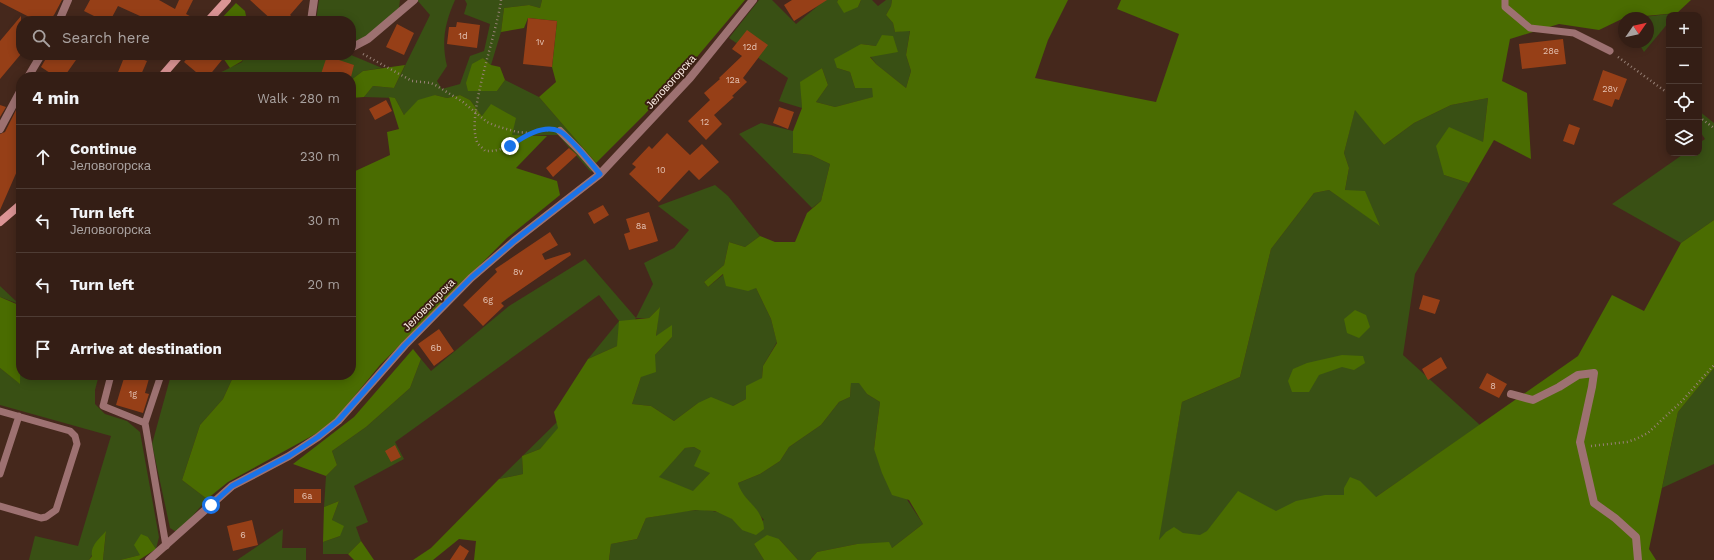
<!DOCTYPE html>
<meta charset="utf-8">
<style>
body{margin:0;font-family:"Work Sans",sans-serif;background:#3c271e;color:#f1f3f6}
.controls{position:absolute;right:12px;top:12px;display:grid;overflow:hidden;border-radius:8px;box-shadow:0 2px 10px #0003}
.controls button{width:36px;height:36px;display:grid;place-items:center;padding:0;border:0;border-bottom:1px solid #4e3c34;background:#341e15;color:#f1f3f6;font:20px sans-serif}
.compass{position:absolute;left:1618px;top:12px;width:36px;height:36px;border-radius:50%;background:#341e15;box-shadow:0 2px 10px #0003;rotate:56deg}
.stop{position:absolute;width:12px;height:12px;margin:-9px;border:3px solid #1a73e8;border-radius:50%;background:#fff}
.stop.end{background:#1a73e8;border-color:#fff;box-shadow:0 1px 4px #0008}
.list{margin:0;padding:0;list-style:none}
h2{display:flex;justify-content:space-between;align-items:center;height:52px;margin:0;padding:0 16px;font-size:17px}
h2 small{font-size:13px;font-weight:400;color:#a9a2a0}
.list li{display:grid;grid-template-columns:26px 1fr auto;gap:12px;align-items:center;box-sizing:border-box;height:64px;padding:0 16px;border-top:1px solid #4e3c34}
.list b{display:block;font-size:15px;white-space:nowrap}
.list p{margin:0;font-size:13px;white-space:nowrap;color:#a9a2a0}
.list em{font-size:13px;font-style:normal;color:#a9a2a0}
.icon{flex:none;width:22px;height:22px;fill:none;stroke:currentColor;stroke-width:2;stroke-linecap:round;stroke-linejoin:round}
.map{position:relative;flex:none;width:1714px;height:560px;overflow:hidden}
.search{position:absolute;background:#341e15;box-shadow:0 2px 10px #0003;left:16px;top:16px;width:340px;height:44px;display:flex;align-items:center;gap:10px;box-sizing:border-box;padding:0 14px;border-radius:16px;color:#a9a2a0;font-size:15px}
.panel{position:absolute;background:#341e15;box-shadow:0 2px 10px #0003;left:16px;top:72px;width:340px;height:308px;border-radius:16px}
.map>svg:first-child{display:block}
</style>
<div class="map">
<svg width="1714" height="560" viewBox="0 0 1714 560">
<rect width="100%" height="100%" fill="#45281c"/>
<path fill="#395014" d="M319,0H400L399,8L351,51V21H316Z
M417,0H455C445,23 441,41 447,66L437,81L442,89L460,84L470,56L484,51L490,24L464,14L467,4L465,0H542L540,8L529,5L504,8L501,32L491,65L483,58L468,91H497L505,80L539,97L596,163L591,172L558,135H512L482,116L470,100L460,95L447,98L435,95L404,115L395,98L364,97L373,86L394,88L430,15Z
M759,0H772L796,24L825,0H838L837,2L858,7L861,0H872L878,6L886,0H892L891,6L886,15L893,23L895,32L910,30L906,55L911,71L906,88L876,64L870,56L876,46L861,44L837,68L850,72L855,88H872L874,97L835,107L816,102L828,85L822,68L801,82L802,108L779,101L788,78L729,38Z
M1677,13L1675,15H1669V22L1644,52L1638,42H1648V18H1635Z
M245,55H351L382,68L363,71L351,80V77L328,71L319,77H211L242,62Z
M1488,98L1483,142L1444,175L1469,183L1415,274L1403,355L1480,425L1376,497L1295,555L1158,541L1182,402L1240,377L1271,249L1314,193L1329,190L1380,225L1345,190L1349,168L1344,153L1355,109L1384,145L1414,123L1451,105Z
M1699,111L1714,123V220L1681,243L1612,204L1685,153H1699V143L1705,139L1699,130Z
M761,123L793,131V153L811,155L830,164L821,201L812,208L739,134Z
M715,185L728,196L760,236L745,247L729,242L724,265L704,282L708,287L724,274L756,288L771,319L777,342L763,366L762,378L746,399L733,406L698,403L674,421L651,406L632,404L641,377L655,355L672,337V326L656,337L659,308L649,318H636L617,346L588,359L619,321L599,295L395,442L404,459L354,486L368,522L356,527L361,541L348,554H323V542L340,536L332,520L339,501L324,507L326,476L337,465L332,451L366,427L410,388L421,359L431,371L509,306L585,259L636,318L653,284L644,263L674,248L689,230L658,206Z
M0,286L19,304L0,297Z
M19,363H21V375H99L95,390V404L105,414L127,421L140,432L159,537L156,549L148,537L140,555L120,560H103L106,532L89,560H29L35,536L78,546L111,436L0,405V368L19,383Z
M1714,368V464L1662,488L1678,412Z
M171,375H234L223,399L200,425L182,480L207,499L178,533L170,528L152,444Z
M851,383H860L867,394L880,402L874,449L923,524L892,548L857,544L817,552L810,560H798L779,539L754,544L764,560H609L611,544L637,539L646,518C672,514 707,502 731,518C735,521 739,526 742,530L764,520L740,491L738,483L760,474L780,461L789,447L821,425L839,402L850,397Z
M557,422L559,428L540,449L522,456L523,474L499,479Z
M694,447L701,451L711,472L693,492L658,477L685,448Z
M283,529L282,548H306V560H237Z"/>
<path fill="#4a6c01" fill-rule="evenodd" d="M542,0H745L691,64L645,114L596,163L539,97L556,82L552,67L557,21L528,18L524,28L501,32L504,8L529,5L540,8Z
M838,0H861L858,7L844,13L837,2Z
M892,0H1068L1048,40L1035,78L1156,102L1179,34L1117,9L1121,0H1691L1677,13L1624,18L1599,30L1559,24L1510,39L1502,81L1527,93L1531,159L1494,140L1469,183L1444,175L1436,146L1449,127L1483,142L1488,98L1451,105L1414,123L1384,145L1355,110L1344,153L1349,168L1345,190L1365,191L1380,226L1329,190L1314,193L1271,249L1240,377L1182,402L1159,540L1166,532L1174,527L1183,533L1200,535L1207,531L1238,491L1276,511L1296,501L1325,495H1344V488L1350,477L1360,481L1376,497L1578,356L1612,295L1644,311L1681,243L1714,220V368L1678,412L1649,549L1656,560H810L817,552L857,544L889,542L892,548L923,524L909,500L892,495L882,473L874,449L880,402L867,394L859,383H851L850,397L839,402L821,425L789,447L780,461L760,474L738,483C743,502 763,507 764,529L756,535L742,530L732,519L715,511L695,510L646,518L637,539L611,544L609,560H474L476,541L459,539L433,560H413L431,548L499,479L523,474L522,456L540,449L558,428L554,412L588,359L617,346L619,321L649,318L660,307L656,336L672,325V337L655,355L656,372L641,377L632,404L651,406L674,421L698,403L711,397L733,406L746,399V386L762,378L763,366L777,343L771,319L756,288L748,291L726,286L723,274L708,287L704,282L724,265L729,242L745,247L760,236L775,242H795L807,213L821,201L830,164L811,155L793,153V131L802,108L800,82L822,68L828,85L816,102L835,107L873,97L872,88H855L850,72L837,68L834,59L861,44L876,46L882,35L893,36L898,52L870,57L876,64L906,88L911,71L906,55L910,31L895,32L893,23L886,15L891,6ZM694,447L701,451L694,466L710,473L693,491L659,477L685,448Z
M236,3L245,11L247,21H219Z
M221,55H245L242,61L230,68Z
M483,58L491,65L500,67L505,80L497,91H468L466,83L472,64Z
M405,65L394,88L373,86L364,97L351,98V80L363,71Z
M435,95L447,98L460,95L470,100L482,116L491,104L516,118L512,135L547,136L516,168L557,181L560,195L507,238L380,365L330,426L228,482L207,499L182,480L200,425L223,399L234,375H351V173L390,155L387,132L399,129L389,97L395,98L404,115L418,100Z
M0,297L21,306L20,384L0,368Z
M1355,310L1366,315L1370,327L1359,338L1347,333L1344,319Z
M413,349L421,359L410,388L366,427L332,451L337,465L326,476L293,464L354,417Z
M1342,355L1363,356L1365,363L1354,370L1342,367L1319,375L1309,392H1292L1288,381L1293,369L1307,363Z
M339,501L332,520L344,526L340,536L323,542L324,507Z
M106,531L103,560H89L92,556C90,546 99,539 106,531Z
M141,534L148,537L156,549L139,560H120L140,555L134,545Z
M767,535L779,539L798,560H764L754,544Z
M361,541L374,560H354L348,554Z"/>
<path fill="#963f17" d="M0,0H62L54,15L49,21H37L0,2Z
M90,0H159L175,9L179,0H193L186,14L199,21H151L118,6L110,21H104L84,11Z
M250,0H303L290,15L297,21H273Z
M792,0H827L794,21L784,5Z
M21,16V54L0,79V41Z
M528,18L557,21L552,67L523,64Z
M457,22L480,25L477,48L447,44L449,27H456Z
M397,24L414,33L404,55L386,47Z
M747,30L768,45L743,78L747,82L732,96L734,97L714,115L722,124L706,140L688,121L710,100L704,93L720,79L719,78L742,56L732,49Z
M1563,39L1566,64L1522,69L1519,44Z
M48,55H69L76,60L64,77H56L41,67Z
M125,55H131L147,61L140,77H116Z
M190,55H226L208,77H202L184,62Z
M327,56L354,65L351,77H320Z
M1603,70L1627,79L1619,100L1615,99L1612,107L1593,100Z
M386,100L392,111L375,120L369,109Z
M0,105L6,107L0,117Z
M779,107L794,112L788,129L773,123Z
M16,110L21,112V162L0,210V134L5,132Z
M1569,124L1580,128L1574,145L1563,141Z
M667,133L690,155L702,144L719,162L699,180L689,170L659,202L629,174L636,167L632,164L649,146L652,149Z
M569,148L577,155L553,177L546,168Z
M603,205L609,215L594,224L588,213Z
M649,212L658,241L629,250L624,234L630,232L626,219Z
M550,232L558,245L542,254L545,260L570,252L571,255L501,303L504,306L483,326L463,305L497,272L495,269Z
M1423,295L1440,300L1435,314L1419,309Z
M439,329L454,351L434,366L418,344Z
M1441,357L1447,368L1428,380L1422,369Z
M1487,373L1507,384L1499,398L1479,388Z
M125,375H150L145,393L149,394L143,413L116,405Z
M395,445L401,457L391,462L385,451Z
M294,489H321V503H294Z
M252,520L258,545L233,551L227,526Z
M460,545L469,551L464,560H450Z"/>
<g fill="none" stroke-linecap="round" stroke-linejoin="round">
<path stroke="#978076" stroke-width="2.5" stroke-dasharray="1 3" stroke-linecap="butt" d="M501,0C497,34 466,114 477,142C478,145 483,148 485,151C512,153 524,128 550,130
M363,54L412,81L431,83L437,86L463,102L487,122L496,126L517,132L531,133
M1618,57L1669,94
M1699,117L1714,128
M1591,446L1627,442L1636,439L1648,433L1682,401L1714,365"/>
<path stroke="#9d7171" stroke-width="7" d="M1505,0V7L1530,28L1574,33L1610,51
M111,375L103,406L145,423
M161,375L145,423L166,546
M0,411L70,431L75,436L77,444L56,510L46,517L41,518L0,506
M0,474L19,416"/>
<path stroke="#9d7171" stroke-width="8" d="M59,21L68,0
M311,21L314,0
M351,48L368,39L414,0
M28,77L41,55
M0,129L21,90
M560,131L580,151L600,174
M1511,394L1533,400L1559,387L1578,375L1594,373L1592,387L1580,442L1594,503L1615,518L1636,537L1638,560
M149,560L232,486L289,456L318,437L338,421L405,345L471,278L514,241L600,174L690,78L753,0"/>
<path stroke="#db9495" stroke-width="8" d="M208,21L227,0
M161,77L180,55
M0,222L21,204"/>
</g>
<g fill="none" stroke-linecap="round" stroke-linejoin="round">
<path stroke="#1a73e8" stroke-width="5" d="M211,505L232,486L289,456L318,437L338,421L405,345L471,278L514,241L600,174C593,166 568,134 559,131C543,124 523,137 510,146"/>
</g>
<g text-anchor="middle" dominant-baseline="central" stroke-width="4" stroke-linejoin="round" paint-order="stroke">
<g font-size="9" fill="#e4c2b3">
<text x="463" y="36">1d</text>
<text x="540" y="42">1v</text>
<text x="750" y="47">12d</text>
<text x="1551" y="51">28e</text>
<text x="733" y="80">12a</text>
<text x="1610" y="89">28v</text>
<text x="705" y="122">12</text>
<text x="661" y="170">10</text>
<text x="641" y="226">8a</text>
<text x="518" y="272">8v</text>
<text x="488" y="300">6g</text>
<text x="436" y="348">6b</text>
<text x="1493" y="386">8</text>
<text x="133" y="394">1g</text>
<text x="307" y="496">6a</text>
<text x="243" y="535">6</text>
</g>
<g font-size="11" fill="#feeee7" stroke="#3a1e12">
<text transform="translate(671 82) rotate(-48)">Јеловогорска</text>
<text transform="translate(429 305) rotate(-45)">Јеловогорска</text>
</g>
</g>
</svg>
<div class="controls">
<button>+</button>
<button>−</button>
<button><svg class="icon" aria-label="locate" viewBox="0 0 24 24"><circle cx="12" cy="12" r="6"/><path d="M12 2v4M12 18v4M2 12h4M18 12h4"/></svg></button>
<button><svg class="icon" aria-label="layers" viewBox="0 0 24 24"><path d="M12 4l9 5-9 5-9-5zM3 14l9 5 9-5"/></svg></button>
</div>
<svg class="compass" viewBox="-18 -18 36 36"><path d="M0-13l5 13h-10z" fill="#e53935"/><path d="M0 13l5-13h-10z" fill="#a9a2a0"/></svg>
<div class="stop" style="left:211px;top:505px"></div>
<div class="stop end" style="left:510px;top:146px"></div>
<div class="search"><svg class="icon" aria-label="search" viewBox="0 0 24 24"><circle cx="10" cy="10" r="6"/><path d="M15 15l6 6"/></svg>Search here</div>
<section class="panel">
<h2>4 min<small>Walk · 280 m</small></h2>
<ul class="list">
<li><svg class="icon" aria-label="ahead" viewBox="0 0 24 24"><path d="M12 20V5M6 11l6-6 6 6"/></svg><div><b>Continue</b><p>Јеловогорска</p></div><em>230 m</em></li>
<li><svg class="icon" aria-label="left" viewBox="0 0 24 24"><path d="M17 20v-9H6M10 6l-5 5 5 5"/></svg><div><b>Turn left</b><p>Јеловогорска</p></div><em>30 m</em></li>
<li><svg class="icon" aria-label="left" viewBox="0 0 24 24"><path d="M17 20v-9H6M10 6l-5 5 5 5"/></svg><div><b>Turn left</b></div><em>20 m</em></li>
<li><svg class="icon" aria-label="arrive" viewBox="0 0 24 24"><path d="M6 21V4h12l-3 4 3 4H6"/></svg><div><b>Arrive at destination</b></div></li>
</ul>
</section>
</div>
